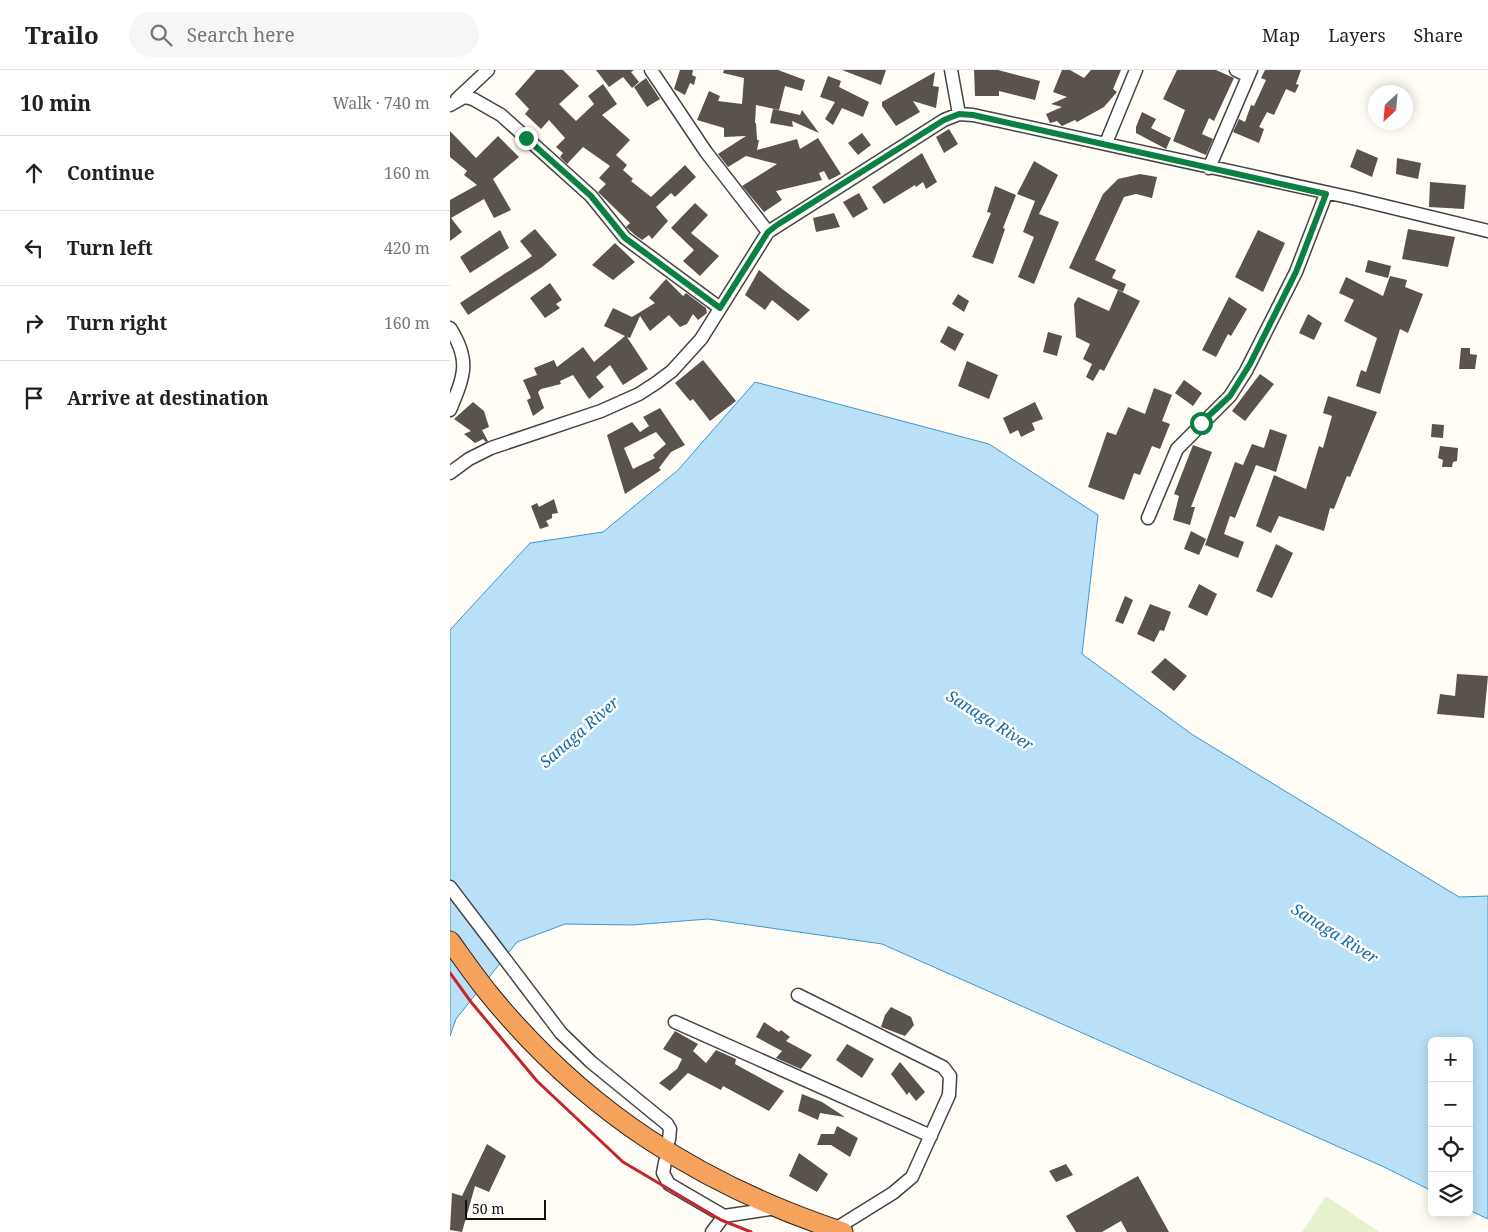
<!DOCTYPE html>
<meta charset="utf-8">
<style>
body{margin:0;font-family:"Noto Serif",serif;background:#f6f6f6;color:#202124}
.controls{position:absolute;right:15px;bottom:15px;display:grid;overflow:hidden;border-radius:8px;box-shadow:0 2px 12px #0003}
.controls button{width:45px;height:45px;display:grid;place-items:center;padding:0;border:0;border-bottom:1px solid #e0e0e0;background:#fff;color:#202124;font:25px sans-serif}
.compass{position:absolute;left:918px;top:15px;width:45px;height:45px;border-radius:50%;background:#fff;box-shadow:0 2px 12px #0003;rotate:206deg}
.scale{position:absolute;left:15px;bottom:12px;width:81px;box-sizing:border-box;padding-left:5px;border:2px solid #111;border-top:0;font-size:14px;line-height:18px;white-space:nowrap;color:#111;-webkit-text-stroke:4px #fff;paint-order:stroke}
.stop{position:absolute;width:15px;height:15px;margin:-11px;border:4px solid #0b8043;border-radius:50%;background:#fff}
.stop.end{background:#0b8043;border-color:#fff;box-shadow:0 1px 5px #0008}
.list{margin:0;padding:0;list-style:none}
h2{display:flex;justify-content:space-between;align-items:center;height:65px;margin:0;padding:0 20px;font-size:21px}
h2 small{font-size:16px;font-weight:400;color:#757577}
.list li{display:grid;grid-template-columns:32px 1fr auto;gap:15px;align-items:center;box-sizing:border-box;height:75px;padding:0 20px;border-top:1px solid #e0e0e0}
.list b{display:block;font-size:19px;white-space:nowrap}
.list em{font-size:16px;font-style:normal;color:#757577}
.icon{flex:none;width:28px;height:28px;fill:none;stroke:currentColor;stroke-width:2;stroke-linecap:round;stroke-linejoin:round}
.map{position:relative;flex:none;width:1038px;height:1162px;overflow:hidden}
header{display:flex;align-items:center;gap:30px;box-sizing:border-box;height:70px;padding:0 25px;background:#fff;border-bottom:1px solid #e0e0e0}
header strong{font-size:24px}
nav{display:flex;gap:28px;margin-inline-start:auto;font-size:18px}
.search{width:350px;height:45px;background:#f6f6f6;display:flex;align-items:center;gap:12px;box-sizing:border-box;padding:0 18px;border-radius:28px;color:#757577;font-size:19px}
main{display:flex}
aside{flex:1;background:#fff}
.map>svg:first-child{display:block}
</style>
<header>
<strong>Trailo</strong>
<div class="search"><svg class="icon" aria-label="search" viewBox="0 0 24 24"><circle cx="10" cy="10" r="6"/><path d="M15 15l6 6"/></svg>Search here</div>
<nav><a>Map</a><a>Layers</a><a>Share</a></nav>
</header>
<main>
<aside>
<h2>10 min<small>Walk · 740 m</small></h2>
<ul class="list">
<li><svg class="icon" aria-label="ahead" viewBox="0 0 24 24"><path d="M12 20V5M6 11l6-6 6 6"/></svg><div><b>Continue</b></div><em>160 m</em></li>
<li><svg class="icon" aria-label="left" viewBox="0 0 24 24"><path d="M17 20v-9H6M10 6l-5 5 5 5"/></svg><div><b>Turn left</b></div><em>420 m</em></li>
<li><svg class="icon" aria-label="right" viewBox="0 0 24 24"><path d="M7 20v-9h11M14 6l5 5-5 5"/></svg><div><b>Turn right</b></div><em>160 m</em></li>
<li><svg class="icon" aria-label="arrive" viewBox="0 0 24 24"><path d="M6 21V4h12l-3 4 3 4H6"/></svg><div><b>Arrive at destination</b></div></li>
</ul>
</aside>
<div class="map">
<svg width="1038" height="1162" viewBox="0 0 1038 1162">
<rect width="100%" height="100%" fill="#fffdf5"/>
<path fill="#e6f2cf" d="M876,1126L929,1162H852Z"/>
<path fill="#b9e0f7" stroke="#3f96cf" d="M305,312L539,374L648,445L632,584L743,665L1009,827L1038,826V1149L1019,1140V971H982V1121L934,1097L432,874L258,849L182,855L115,854L67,872L6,949L0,966V560L80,473L153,462L228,400Z"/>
<path fill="#5a524d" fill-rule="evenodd" d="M86,0H113L129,16L109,34L126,51L144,34L138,26L153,14L167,34L152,45L180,70L166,85L177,95L173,100L183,109L181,111L201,127L235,95L246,107L225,127L221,123L206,137L218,151L202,169L199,165L192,170L185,165L176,157L180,153L148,122L156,114L149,108L160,96L133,77L117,94L110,87L113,83L106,77L115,68L99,50L91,59L75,44L79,39L65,24Z
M146,0H184L181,2L189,12L182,18L173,7L159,17Z
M230,0H243L242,5L246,7L244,15L240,13L235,25L224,19Z
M274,0H328L355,10L352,21L335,16L329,40L306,35L305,53H306L307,70H309L307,80L347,69L350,79L368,68L391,104L379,110L374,101L369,103L372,110L326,121L332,130L314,142L292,116L327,94L296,86L278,97L268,84L296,66L274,67V58L247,50L259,21L270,26L268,31L292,34L294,8L273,3Z
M392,0H436L431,15Z
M524,0H548L590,11L585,30L549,21V26H525Z
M612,0H620L634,8L641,0H671L663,19L667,22L654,37L627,52L625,50L612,56L607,51L600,53L596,44L612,37L601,34L617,27L603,22Z
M727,0H766L784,8L764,51L759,48L752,64L763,69L756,85L723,71L735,40L713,29Z
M815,0H851L846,14L849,15L845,23L836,19L824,45L817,42L809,57L814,59L809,73L783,62L789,49L795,52L801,35L804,36L816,10L811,8Z
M485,2L483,16L489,17L486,38L463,31L470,42L446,56L432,36V32Z
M378,6L391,11L389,17L419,32L413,47L392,38L383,55L375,49L385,32L370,27Z
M196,8L210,29L197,37L184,17Z
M323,39L350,45L352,40L369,63L342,51L343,57L320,53Z
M692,42L706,49L701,58L721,68L716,79L686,63V57Z
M499,59L508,74L494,83L486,67Z
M0,61L26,88L48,66L69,87L43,109L61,140L44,148L34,129L1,148L12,162L0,171V130L27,115L14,105L17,101L0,87Z
M412,63L421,75L408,85L398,73Z
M907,79L928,88L922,107L900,97Z
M472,83L487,112L476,119L473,112L466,117L465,115L434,134L422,117Z
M947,88L971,93L968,109L946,104Z
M584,91L608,105L589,144L609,152L584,214L568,207L584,167L573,162L585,131L567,124Z
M690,104L707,107L702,128L686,124L674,127L645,190L666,200L662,208L676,214L673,222L619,198L653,124L668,109Z
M980,112L1016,115L1014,139L979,137Z
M545,116L566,125L553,158L555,159L543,194L522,187L541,143L537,142Z
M409,123L418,139L403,148L393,132Z
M245,133L258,145L241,163L269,186L250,206L233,191L244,180L221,158Z
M384,143L390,157L366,162L363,148Z
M85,159L107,185L92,197L18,245L10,233L82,186L70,171Z
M958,159L1005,167L998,197L952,189Z
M50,160L59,178L20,203L10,187Z
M808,160L835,173L813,222L785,207Z
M165,173L185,192L163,210L142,195Z
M918,190L941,196L938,208L915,202Z
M309,200L331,218L360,240L348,251L322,230L315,240L295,225Z
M940,206L957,210L955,217L973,224L958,263L950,259L930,324L906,316L911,300L916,302L927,268L894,251L904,230L889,223L896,207L933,226Z
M216,209L233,226L236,223L256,238L257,243L248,250L243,244L237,254L230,257L219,245L200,261L190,246L180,268L177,267L198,299L173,315L160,295L146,307L154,317L139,329L123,305L110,311L111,314L91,319L88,322L94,338L83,346L77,330L81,328L73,310L87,305L84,298L104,290L107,297L133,277L144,292L175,266L154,256L163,238L182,247L205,233L199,228Z
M100,213L112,230L106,234L110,238L95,248L80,228Z
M668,220L690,231L654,301L650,299L643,311L636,307L642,294L633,289L640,274L626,267L624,234L628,227L659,241Z
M508,224L519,231L514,242L502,234Z
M779,227L797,239L781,266L778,264L766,287L752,280Z
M858,244L872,253L864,270L849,263Z
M498,256L514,264L505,281L490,272Z
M598,262L612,266L607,286L593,282Z
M1011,278H1020V284L1027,285L1025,299H1009Z
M253,290L286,331L260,351L243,329L240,331L225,313Z
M517,291L548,305L539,329L508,316Z
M810,304L824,314L795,351L782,341Z
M734,310L752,323L743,336L725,323Z
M704,318L722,325L712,351L720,354L710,379L702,376L690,405L684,403L674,430L638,417L657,362L666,365L678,337L695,344Z
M878,326L927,342L900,407L897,406L884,439L880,438L874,461L829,446L821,463L806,456L824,405L856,419L869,376L873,378L882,346L873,343Z
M23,332L34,341L39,357L32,360L38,371L36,372L33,369L25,373L14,364L21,361L4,349Z
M585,332L593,349L582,353L585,360L571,367L568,360L560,364L553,348Z
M210,338L235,375L221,382L209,398L211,400L175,424L157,365L182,352L190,362L199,356L193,347ZM206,362L216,374L203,385L205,388L183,399L174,378Z
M982,354L994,355L993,368L981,367Z
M820,359L837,365L826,402L806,395L785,448L780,446L774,464L794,472L788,488L755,475L785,392L793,395L802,374L814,378Z
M743,375L762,382L741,437H745L740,455L723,450L729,426L724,424Z
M990,376L1008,378L1007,391L1003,392L1002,397H992L993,390L988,388Z
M104,429L108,443L102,444V448L96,451L99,456L90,459L81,436L87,433L89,437Z
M741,461L756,469L749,485L734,479Z
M826,474L843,483L822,528L806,521Z
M749,514L767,524L757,546L738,537Z
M675,526L683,530L673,554L665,551Z
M700,534L721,542L714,561L710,560L704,572L687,564Z
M715,588L737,606L724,621L701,602Z
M1007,604L1038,606L1034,648L987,644L990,624L1005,626Z
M441,937L461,947L464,955L455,966L431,957L435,945Z
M314,952L329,962L331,960L340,967L336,971L362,985L351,999L326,988L332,981L306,967Z
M225,961L248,974L243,981L256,993L266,980L286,989L285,994L334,1021L319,1041L273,1016L271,1020L238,1003L220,1021L209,1013L227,999L232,989L213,979Z
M397,974L424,989L412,1008L386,990Z
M450,992L475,1022L466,1031L459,1022L457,1025L441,1004Z
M352,1024L372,1032L395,1047L370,1043L368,1050L348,1041Z
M387,1056L408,1068L400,1087L381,1075H367L371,1064H384Z
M37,1074L56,1086L39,1122L25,1116L12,1162L0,1160L2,1123L12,1126Z
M349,1083L378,1104L367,1122L339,1106Z
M616,1094L623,1105L606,1112L599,1101Z
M688,1106L719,1162H677L671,1151L652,1162H626L616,1146Z"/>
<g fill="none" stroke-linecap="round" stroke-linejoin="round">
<defs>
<path id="minor" d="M201,0L256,82L318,162
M501,0L509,44
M786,0L798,6
M7,29L38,0
M0,35L14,27L23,29L51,45L141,126L175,168L270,238
M656,73L686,0
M759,98L801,0
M0,258C21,291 14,306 0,340
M0,403L19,389L41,378L151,341L189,324L206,313L222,301L251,269L318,162L494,50L509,44L523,45L902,128L1038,161
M698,448L727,379L780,326L796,301L846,202L876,124
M0,817L111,963L141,992L217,1054L220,1059L219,1070
M348,925L493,997L500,1006L499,1025L462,1107L443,1123L385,1159
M225,952L481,1066
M215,1092L213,1103L219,1114L274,1146L327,1138
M262,1162L274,1146"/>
<path id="highway" d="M0,871C13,889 26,908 40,925C136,1042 251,1115 393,1162"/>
</defs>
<use href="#minor" stroke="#444" stroke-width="15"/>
<use href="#highway" stroke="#222" stroke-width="21"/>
<use href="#minor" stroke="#fff" stroke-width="12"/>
<use href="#highway" stroke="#f5a25d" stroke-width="19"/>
<path stroke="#c4262e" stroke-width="3" d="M0,903L21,932L87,1011L173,1092L271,1150L301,1162"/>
</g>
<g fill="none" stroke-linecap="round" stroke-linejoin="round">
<path stroke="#0b8043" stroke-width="6" d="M76,68L141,126L175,168L270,238L318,162L327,155L494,50L509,44L523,45L876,124L846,202L800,294L780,326L751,353"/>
</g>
<g text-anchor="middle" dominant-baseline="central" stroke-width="5" stroke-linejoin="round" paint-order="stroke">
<g font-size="16" font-style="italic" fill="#1768a6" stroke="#fff">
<text transform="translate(540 650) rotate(32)">Sanaga River</text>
<text transform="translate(129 662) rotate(-41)">Sanaga River</text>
<text transform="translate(885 863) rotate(32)">Sanaga River</text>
</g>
</g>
</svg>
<div class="controls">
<button>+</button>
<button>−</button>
<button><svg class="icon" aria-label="locate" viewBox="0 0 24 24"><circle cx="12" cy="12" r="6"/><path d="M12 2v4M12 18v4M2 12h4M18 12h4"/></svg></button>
<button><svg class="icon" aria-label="layers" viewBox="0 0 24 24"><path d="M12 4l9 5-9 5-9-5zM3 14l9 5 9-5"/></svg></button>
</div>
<svg class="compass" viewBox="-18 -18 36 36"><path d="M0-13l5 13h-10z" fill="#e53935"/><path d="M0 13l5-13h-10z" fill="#757577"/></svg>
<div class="scale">50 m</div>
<div class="stop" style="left:751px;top:353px"></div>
<div class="stop end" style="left:76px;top:68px"></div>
</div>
</main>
